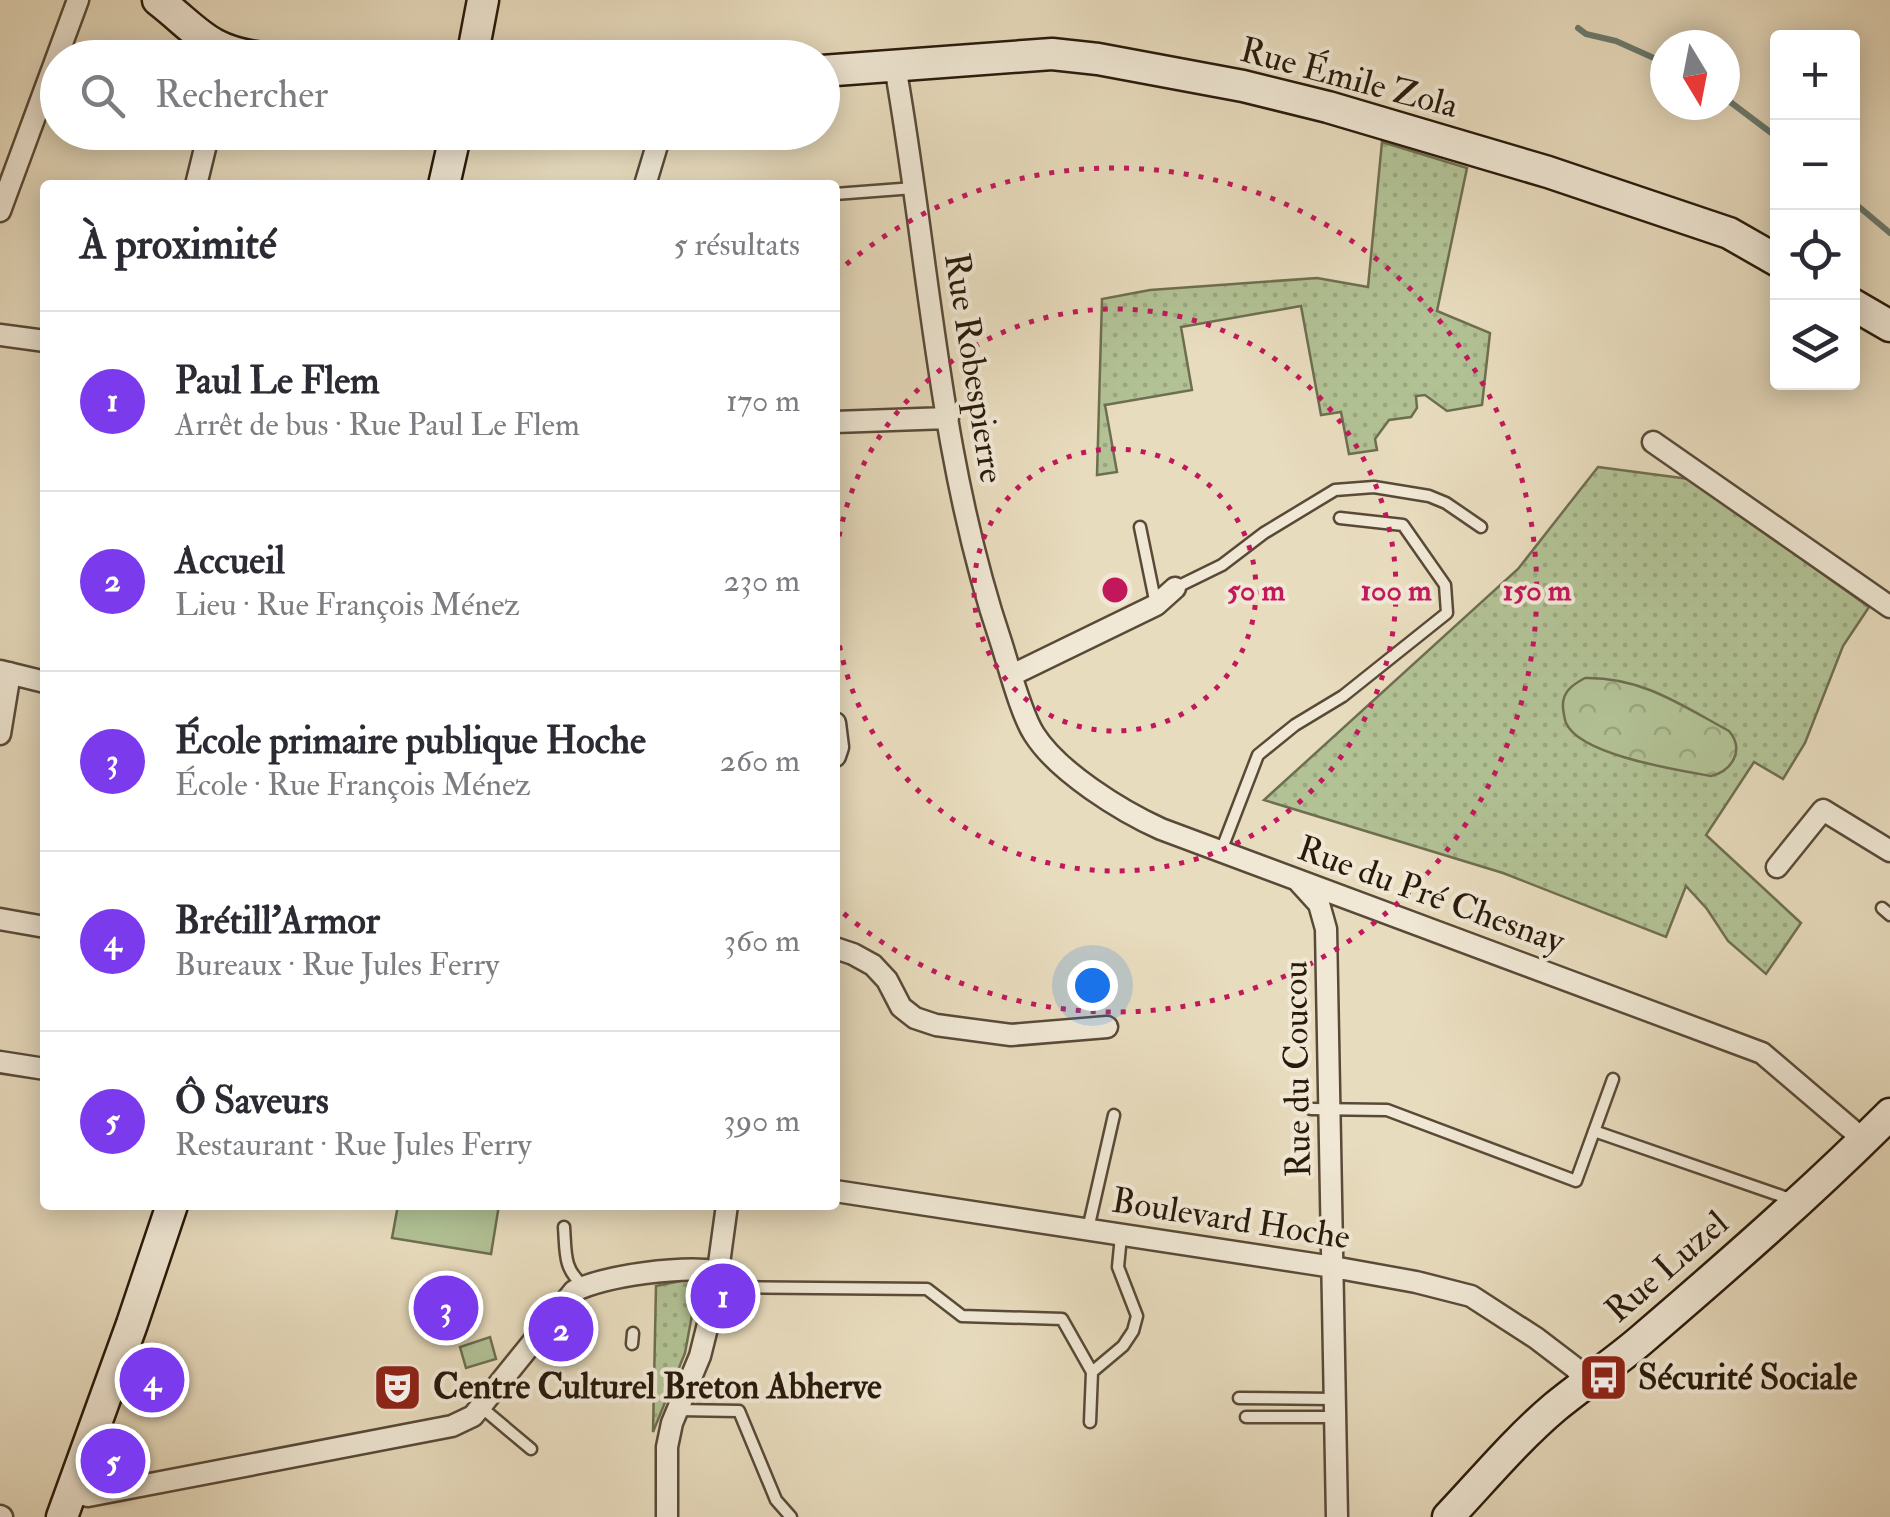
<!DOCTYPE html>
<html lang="fr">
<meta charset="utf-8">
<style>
body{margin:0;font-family:"IM FELL Double Pica",serif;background:#f2f2f3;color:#2b2b33}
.controls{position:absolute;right:30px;top:30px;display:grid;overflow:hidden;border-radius:10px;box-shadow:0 5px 25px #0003}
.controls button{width:90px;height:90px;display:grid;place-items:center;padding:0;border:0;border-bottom:2px solid #e1e1e2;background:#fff;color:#2b2b33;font:50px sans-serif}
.compass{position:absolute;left:1650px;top:30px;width:90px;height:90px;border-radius:50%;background:#fff;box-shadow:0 5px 25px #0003;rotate:170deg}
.you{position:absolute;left:1092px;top:985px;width:35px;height:35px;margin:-25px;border:8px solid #fff;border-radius:50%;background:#1a73e8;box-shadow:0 0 0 15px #1a73e833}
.badge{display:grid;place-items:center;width:65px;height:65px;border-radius:50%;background:#7c3aed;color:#fff;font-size:32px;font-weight:700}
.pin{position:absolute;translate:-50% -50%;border:5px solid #fff;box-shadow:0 2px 10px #0006}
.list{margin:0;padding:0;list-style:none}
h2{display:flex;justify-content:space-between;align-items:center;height:130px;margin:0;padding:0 40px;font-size:42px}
h2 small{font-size:32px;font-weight:400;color:#7c7c81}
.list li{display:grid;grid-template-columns:65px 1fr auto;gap:30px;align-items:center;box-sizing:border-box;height:180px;padding:0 40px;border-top:2px solid #e1e1e2}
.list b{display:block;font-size:38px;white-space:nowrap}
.list p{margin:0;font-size:32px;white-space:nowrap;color:#7c7c81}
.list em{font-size:32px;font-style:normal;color:#7c7c81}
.icon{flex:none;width:55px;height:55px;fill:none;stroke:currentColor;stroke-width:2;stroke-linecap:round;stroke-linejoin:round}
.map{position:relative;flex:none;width:1890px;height:1517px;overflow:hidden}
.search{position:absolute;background:#fff;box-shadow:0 5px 25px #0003;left:40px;top:40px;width:800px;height:110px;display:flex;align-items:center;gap:25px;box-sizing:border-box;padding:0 35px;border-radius:55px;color:#7c7c81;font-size:38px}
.panel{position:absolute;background:#fff;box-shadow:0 5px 25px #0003;left:40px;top:180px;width:800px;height:1030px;border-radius:10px}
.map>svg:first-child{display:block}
</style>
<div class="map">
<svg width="1890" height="1517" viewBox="0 0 1890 1517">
<defs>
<pattern id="grass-dots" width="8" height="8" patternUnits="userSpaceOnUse" patternTransform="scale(2.5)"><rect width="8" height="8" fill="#b2c295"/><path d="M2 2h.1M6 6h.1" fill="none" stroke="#99a67f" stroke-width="1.8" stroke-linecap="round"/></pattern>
<pattern id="forest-crowns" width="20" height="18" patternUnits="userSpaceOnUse" patternTransform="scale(2.5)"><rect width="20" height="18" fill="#b2c295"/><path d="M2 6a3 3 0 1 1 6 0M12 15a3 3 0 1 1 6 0" fill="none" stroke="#99a67f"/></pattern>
</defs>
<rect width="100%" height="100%" fill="#e8dcbe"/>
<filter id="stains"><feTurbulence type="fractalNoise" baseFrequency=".002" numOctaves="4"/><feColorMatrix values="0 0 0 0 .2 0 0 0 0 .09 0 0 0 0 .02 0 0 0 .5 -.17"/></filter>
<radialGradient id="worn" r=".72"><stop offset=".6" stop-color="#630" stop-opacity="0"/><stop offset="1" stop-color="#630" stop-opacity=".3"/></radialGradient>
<path fill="url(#grass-dots)" stroke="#6e6e50" stroke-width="2.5" d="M1382,142L1467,168L1437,311L1490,333L1482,405L1447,411L1425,395L1416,396L1417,408L1411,417L1389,420L1375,439L1377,450L1349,454L1341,412L1321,415L1301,306L1181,327L1192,390L1105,405L1117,472L1097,475L1102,299L1150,290L1317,278L1368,287Z
M1598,467L1689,479L1869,607L1843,646L1805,743L1783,779L1754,762L1706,835L1801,923L1766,974L1728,941L1707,909L1686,886L1666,937L1503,873L1264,800L1518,569Z
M690,1279L697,1288L685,1353L653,1432L656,1286Z"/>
<path fill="url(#forest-crowns)" stroke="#6e6e50" stroke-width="2.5" d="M1585,678C1642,677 1681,705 1729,731C1745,750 1732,771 1711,776C1677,770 1580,755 1566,723C1565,721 1563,710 1563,707C1562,692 1572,685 1585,678Z"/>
<path fill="#b2c295" stroke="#6e6e50" stroke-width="2.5" d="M398,1205H499L491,1254L392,1238Z
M490,1337L496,1359L466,1368L460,1347Z"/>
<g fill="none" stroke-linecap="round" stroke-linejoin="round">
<path stroke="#6b7b6f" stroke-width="6" d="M1578,28L1586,34L1616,41L1665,63
M1725,98L1778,138
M1852,201L1890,233"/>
<defs>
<path id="lane" d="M835,194L914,188
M1140,527L1156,605
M1175,588L1222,565L1264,533L1335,490L1374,487L1429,496L1446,503L1481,527
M1221,851L1258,755L1295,725L1343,696L1447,613L1445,585L1403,525L1340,518
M1882,908L1890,915
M1311,1109L1387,1110L1576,1181L1613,1079
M1594,1131L1793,1200
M564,1227C566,1253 563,1269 584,1286
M1088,1229L1114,1115
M715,1287L927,1289L962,1316L1062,1319L1092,1372
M632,1344L633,1333
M1239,1398L1334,1399
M481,1407L531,1449
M678,1410L739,1411L776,1500L791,1517
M1246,1417H1335
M1090,1422L1092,1372L1123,1346L1133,1331L1137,1316L1118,1267L1121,1236"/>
<path id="street" d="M895,66C929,257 938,456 1001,642C1009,667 1021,714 1034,734C1058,772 1121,811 1161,829L1762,1053L1864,1140
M196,185L209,132
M645,185L661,132
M0,211L78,0
M0,335L45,341
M835,422L948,418
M1653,442L1890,607
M0,671L45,682
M1012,675L1156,605L1175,588
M835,723L838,747L835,756
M0,734L10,673
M1777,867L1823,810L1890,851
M1299,882L1319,904L1326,929L1337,1517
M0,919L45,927
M835,948L853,954L873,965L887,980L901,1007L915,1018L936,1025L1011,1035L1107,1027
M0,1062L45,1069
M835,1191L1333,1267L1416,1282L1471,1296L1536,1338L1574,1367L1588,1383
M71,1493L88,1496L452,1426L473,1416L574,1291C608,1275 680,1266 717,1271
M0,1516L2,1517
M667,1517V1447L672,1423L700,1356L714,1300L727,1205"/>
<path id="secondary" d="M158,0C199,32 207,51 262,58
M472,58L483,0
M822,71L1052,54L1098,59L1243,86L1328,107L1548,172L1729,233L1778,261
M444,185L456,132
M1852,304L1890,326
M62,1517L132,1324L172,1205
M1448,1517C1483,1480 1516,1440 1555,1407C1583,1384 1613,1364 1640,1341C1725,1268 1810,1194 1890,1114"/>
</defs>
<use href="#lane" stroke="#594a38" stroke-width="15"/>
<use href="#street" stroke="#594a38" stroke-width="25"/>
<use href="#secondary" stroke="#291a0b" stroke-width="35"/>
<use href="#lane" stroke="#f0e8d5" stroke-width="10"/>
<use href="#street" stroke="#f0e8d5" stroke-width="20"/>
<use href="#secondary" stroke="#f0e8d5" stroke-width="30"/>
</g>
<g fill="none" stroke="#c2185b" stroke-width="5" stroke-dasharray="5 10">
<circle cx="1115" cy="590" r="141"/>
<path d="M835 566A281 281 0 1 1 835 614"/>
<path d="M835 274A422 422 0 1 1 835 906"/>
</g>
<defs>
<symbol id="bus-square" viewBox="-11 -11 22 22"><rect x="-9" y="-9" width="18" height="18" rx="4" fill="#8f2418" stroke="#f0e8d5"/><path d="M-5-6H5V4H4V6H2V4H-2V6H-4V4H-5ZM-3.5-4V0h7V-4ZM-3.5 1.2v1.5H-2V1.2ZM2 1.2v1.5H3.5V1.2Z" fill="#fff"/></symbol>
<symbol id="theatre-square" viewBox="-11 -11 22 22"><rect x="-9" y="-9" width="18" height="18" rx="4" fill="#8f2418" stroke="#f0e8d5"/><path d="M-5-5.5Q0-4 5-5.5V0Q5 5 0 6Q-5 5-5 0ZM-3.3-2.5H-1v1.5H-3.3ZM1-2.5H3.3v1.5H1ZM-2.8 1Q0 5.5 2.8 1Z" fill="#fff"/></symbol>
</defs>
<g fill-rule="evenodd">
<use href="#bus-square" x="1576" y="1350" width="55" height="55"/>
<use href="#theatre-square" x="370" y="1360" width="55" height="55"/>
</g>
<g text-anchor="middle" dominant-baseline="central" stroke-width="8" stroke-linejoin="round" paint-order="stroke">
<g font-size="35" fill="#291a0b" stroke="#f0e8d5">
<text transform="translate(1349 78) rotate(15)">Rue Émile Zola</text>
<text transform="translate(974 368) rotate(81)">Rue Robespierre</text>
<text transform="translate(1431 895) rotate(20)">Rue du Pré Chesnay</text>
<text transform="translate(1297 1069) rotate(-91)">Rue du Coucou</text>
<text transform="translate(1231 1219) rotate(9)">Boulevard Hoche</text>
<text transform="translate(1667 1267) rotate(-41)">Rue Luzel</text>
</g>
<g font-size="35" font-weight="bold" fill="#291a0b" stroke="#f0e8d5" text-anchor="start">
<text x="1638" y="1378">Sécurité Sociale</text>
<text x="433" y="1387">Centre Culturel Breton Abherve</text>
</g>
</g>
<circle cx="1115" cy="590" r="15" fill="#c2185b" stroke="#f0e8d5" stroke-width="5"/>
<g font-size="30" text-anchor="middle" font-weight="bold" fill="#c2185b" stroke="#f0e8d5" stroke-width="8" stroke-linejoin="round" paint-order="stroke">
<text x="1256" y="600">50 m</text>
<text x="1396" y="600">100 m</text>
<text x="1537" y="600">150 m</text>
</g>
<rect width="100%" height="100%" filter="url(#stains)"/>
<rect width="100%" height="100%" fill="url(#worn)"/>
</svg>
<div class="controls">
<button>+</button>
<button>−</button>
<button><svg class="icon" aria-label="locate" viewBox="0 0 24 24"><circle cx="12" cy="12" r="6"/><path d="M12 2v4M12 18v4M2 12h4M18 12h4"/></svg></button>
<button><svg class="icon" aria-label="layers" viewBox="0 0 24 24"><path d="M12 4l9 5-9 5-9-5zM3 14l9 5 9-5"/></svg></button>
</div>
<svg class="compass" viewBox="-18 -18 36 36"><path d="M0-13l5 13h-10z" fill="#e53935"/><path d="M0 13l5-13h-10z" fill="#7c7c81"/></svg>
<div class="you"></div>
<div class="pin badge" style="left:723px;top:1296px">1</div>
<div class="pin badge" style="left:561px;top:1329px">2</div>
<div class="pin badge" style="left:446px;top:1308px">3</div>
<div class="pin badge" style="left:152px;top:1380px">4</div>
<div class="pin badge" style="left:113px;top:1461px">5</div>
<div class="search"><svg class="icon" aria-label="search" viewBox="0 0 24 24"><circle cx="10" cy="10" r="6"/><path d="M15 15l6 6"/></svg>Rechercher</div>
<section class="panel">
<h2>À proximité<small>5 résultats</small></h2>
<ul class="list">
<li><span class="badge">1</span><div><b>Paul Le Flem</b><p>Arrêt de bus · Rue Paul Le Flem</p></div><em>170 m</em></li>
<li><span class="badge">2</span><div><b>Accueil</b><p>Lieu · Rue François Ménez</p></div><em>230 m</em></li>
<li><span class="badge">3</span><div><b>École primaire publique Hoche</b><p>École · Rue François Ménez</p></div><em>260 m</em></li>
<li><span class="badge">4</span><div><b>Brétill'Armor</b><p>Bureaux · Rue Jules Ferry</p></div><em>360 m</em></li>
<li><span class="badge">5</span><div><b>Ô Saveurs</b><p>Restaurant · Rue Jules Ferry</p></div><em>390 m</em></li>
</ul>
</section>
</div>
